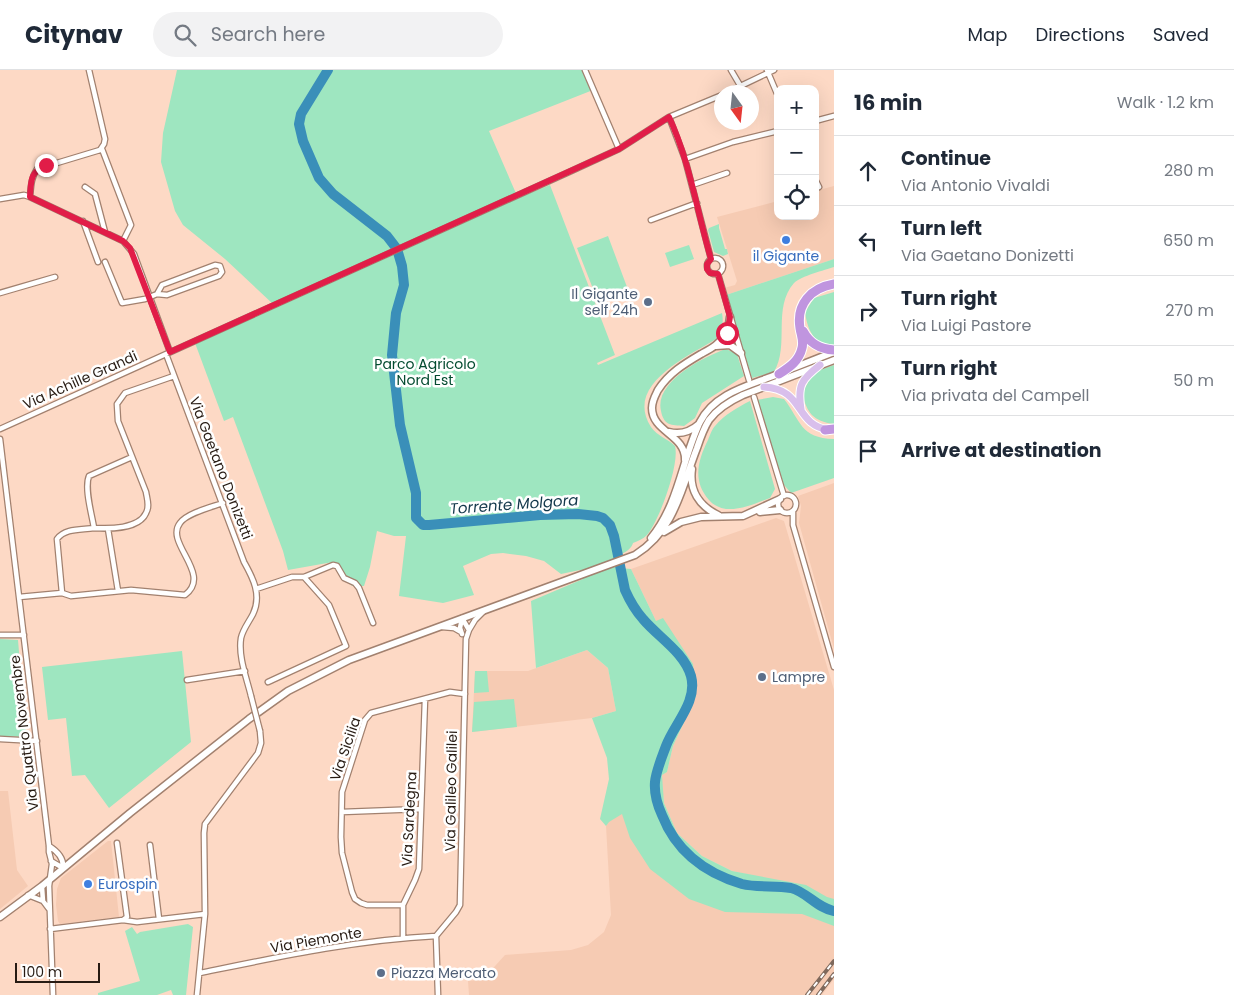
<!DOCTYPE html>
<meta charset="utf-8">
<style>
body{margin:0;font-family:Poppins,sans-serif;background:#f2f2f3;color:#1f2937}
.controls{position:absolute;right:15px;top:15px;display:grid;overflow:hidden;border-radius:10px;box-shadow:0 5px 20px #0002}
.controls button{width:45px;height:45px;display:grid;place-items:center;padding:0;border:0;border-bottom:1px solid #e0e1e3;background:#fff;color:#1f2937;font:25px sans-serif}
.compass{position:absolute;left:714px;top:15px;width:45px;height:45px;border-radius:50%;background:#fff;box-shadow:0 5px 20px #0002;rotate:165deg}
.scale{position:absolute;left:15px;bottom:12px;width:85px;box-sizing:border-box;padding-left:5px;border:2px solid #271b13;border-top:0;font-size:14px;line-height:18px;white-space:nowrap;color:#271b13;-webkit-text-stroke:4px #fff;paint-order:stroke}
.stop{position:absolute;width:15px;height:15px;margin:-11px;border:4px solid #e11d48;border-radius:50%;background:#fff}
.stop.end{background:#e11d48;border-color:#fff;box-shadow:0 1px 5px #0008}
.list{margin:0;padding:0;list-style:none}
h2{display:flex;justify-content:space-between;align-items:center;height:65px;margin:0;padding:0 20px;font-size:21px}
h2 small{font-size:16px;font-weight:400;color:#747a83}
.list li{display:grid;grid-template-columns:32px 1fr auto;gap:15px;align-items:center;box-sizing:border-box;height:70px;padding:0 20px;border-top:1px solid #e0e1e3}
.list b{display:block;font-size:19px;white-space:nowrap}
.list p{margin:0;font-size:16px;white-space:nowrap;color:#747a83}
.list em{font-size:16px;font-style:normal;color:#747a83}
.icon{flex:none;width:28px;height:28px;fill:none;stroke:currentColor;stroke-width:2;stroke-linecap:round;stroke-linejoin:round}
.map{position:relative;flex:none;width:834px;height:925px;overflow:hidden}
header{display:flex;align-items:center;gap:30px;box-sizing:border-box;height:70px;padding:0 25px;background:#fff;border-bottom:1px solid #e0e1e3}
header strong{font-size:24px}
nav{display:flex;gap:28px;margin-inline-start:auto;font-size:18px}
.search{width:350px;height:45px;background:#f2f2f3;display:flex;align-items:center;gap:12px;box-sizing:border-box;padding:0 18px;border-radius:28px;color:#747a83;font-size:19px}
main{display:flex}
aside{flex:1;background:#fff}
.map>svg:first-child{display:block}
</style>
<header>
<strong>Citynav</strong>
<div class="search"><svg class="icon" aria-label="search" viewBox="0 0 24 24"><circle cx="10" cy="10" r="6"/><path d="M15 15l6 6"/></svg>Search here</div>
<nav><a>Map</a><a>Directions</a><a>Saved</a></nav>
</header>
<main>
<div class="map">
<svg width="834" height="925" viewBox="0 0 834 925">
<rect width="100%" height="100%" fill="#fdd9c5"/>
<path fill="#f6cbb3" d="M834,116V189L726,225L724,218L735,215L737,211L717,147L778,131V146H815V121Z
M834,413V579L799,453L801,436L798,426Z
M776,448L784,451L834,620V831L764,808L732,801L702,786L677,763L664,733L661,705L667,702L673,676L696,626L656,551L631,499Z
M587,580L608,598L616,641L592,648L472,662L475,601H528Z
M631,671L673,786L834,852V909L822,925H469L468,911L479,910L485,907L505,885L571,880L588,875L604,862L611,845L606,756L624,716L619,672Z
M0,721H8L17,800L28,816L0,839Z
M108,771H111L119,847L60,854L58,851L56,835L57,819L61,808Z"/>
<path fill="#9ee6c0" d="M177,0H584L593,20L489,61L518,128L550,115L615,285L597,293L598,295L722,243C724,253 722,261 716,269C687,287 624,315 651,357C657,366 668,369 675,376C680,394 659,451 647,465C643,469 638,471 633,473C632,478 625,483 619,485L620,498L631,499L656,551L663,548L693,594L696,626L673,676L667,702L662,705L664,733L677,763L702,786L732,801L806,815L827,827L834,829V856L802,844L725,842L689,829L650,799L630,768L622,744L609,752L606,756L600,749L609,709L607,688L592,648L616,641L608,598L587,580L536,598L531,531L583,509L580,500L561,504L544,491L526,486L503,483L491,484L463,496L474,525L443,533L399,526L406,466H394L377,461L370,497L364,516H352L333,492L288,500L283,481L233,347L224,351L195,273L273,234L225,189L183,155L175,141L161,92L163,63Z
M719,154V158L725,179H727L728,184L723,186L714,182L708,160L709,158Z
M608,166L627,217L597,229L577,178Z
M689,175L694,189L670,197L665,183Z
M834,189V197C825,200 801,206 794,213C772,238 790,275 774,302L752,308L726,225Z
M834,222V275C814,277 807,258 805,242L814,228Z
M726,279L737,284L744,306L702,333L695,348L684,356C671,355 664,356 661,341C654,312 703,287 726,279Z
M834,295V354C813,351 807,343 802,323L814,302Z
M773,327L784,329C801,351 800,368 834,369V408L791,423L784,415L757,330Z
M750,331L775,419L770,428C756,433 742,440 726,439C720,438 713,435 709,430C692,411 698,390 708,370C710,365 712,359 715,356C724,345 738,337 750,331Z
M0,569L18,570L20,594L15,600L27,667L0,666Z
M182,581L191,672L109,738L85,705L72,706L66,648L48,650L42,597Z
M475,601H487L489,622L474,623Z
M514,629L517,657L472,662L474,632Z
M188,854L193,857L186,925H173L171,920L157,925H98V923L140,911L125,861L132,857L137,864L140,862Z"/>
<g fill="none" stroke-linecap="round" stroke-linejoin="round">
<path stroke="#3a8fb9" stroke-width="10" d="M328,0L301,44L299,54L303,71L319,108L333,124L387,166L397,179L402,196L404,215L396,243L392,285L400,355L416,423V448L423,455H429L540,445L578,444L597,446L603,448L610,455L614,466L625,520C629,529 635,540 643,549C658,567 684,582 691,606C698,632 674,654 666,676C662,687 656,701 655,712C654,724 657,734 662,745C676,781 705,803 742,814C758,818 775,815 791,818C807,822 817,838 834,841"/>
<defs>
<path id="minor" d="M585,0L619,79
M731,0L741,17
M767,0L778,26
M728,22L774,0
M669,47L685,89L711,189
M815,51L834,46
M102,79L131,155L123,171
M685,89L733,72L778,61
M815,109L819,117
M692,115L727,103
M85,117L95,124L105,162
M30,127C31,116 31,108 37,99L100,80L104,74L105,69L89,0
M0,129L24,125L30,127L123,171L134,184L170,282
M651,150L697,133
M83,151L98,192
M707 196a8 8 0 1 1 16 0a8 8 0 1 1-16 0Z
M105,192L122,233L145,229L157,224L162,215L215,195L220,196L222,202L219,206L167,225L157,224
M718,204L749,310
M0,223L55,207
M166,284L244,492C253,508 262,525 253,544C249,552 243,559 241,568C238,587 247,609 251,626
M754,327L784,426
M0,359L569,102L619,79L669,47L722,25
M0,369L49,776V782L52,794L49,816L53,925
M778 434a9 9 0 1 1 18 0a9 9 0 1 1-18 0Z
M793,441V455L834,597
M94,458C109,459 139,459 146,443C150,436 147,429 146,422L118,351L117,334L125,323L174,306
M108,459L118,521
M256,519L292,507H304L333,495L337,496L344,508L355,513L359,518L373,553
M62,523L57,469C65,458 81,460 94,458C92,445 84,418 89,406L132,387
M19,527L62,523L71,526L131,520L185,525C213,504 164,473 180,453C187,443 212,437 223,433
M462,548L460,558L462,564
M442,557L454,558L461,562
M469,560L475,550L483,542
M0,565H24
M187,610L245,601
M268,612L346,576L329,535L304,507
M0,669L37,671
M342,742L421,739
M150,775L159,849
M49,776C57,781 64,788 63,798L51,791
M42,817L43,831L49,839
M28,825L43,831
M403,835H367L361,833L355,829L352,822L342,783L341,767L342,722L365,650L371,643L450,622L465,624
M123,850L137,852L205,844
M50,859L123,850L127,847L117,773
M436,866L456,842L460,835L466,569L469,560L462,548
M436,866L438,925
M403,867V835L415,810L419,799L425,629
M200,903C278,887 356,870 436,866
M197,925L205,844L204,763L205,754L258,683L261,673L260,661"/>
<path id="secondary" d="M725,273L732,270L735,265
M716,276L730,275L741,283
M669,362C681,365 690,362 699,354
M685,390C686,365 652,362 652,338C652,331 655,326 658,320C669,303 684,294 701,284C710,279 720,274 725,265C729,260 729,253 730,247
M692,399C689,420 699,436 718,445
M760,442L780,440
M664,462L681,452L701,447L743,446L780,429
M651,468C679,434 682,389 700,352C714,324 747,316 773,306C793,298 814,290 834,282
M0,847L42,816L130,743L249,649L288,621L349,590L635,485C675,460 681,419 697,378C700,369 704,358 709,350C718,338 730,331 743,325L834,290"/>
<path id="primary" d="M764,317C805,319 794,355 829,360
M801,339C797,315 802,309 820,295"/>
<path id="motorway" d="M803,261C810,274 820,279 834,280
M779,304C790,297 799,291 802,278C804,271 801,265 800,258C796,234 811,218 834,214
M825,360L834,359"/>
</defs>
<use href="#minor" stroke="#a2816f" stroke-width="7"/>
<use href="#secondary" stroke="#a2816f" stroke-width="9"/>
<use href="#primary" stroke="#fff" stroke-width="9"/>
<use href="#motorway" stroke="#fff" stroke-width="11"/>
<use href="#minor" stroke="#fff" stroke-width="4.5"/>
<use href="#secondary" stroke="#fff" stroke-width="6"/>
<use href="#primary" stroke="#d9bfec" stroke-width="7"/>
<use href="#motorway" stroke="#c095df" stroke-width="9"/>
<defs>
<path id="rail" d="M807,925L834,891
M818,925L834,904"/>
</defs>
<use href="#rail" stroke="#7f695c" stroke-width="4"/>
<use href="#rail" stroke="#fff" stroke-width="2" stroke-dasharray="5.5" stroke-linecap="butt"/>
<defs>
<path id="minor-bridge" d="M251,626L260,661"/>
</defs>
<use href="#minor-bridge" stroke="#a2816f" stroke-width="7" stroke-linecap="butt"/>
<use href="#minor-bridge" stroke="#fff" stroke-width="4.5"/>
</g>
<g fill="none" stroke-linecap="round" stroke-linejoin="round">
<path stroke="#e11d48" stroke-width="6" d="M46,95C30,102 31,111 30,127L123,171L130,178L170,282L619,79L669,47C690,92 697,142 711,189L707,194V199L710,203L718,204L730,247L727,263"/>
</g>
<g fill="#3f7fe0" stroke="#fff" stroke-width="2">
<circle cx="786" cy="170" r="5"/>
<circle cx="88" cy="814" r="5"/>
</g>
<g fill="#5c6f8a" stroke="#fff" stroke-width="2">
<circle cx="648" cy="232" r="5"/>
<circle cx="762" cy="607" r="5"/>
<circle cx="381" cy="903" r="5"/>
</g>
<g text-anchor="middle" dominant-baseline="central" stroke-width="5" stroke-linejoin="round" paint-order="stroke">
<g font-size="14" fill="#366cbe" stroke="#fff">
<text x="786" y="186">il Gigante</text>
<text x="98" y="814" text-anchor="start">Eurospin</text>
</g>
<g font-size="14" fill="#4e5e75" stroke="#fff" text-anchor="start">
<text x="638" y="224" text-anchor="end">Il Gigante<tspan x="638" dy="16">self 24h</tspan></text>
<text x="772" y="607">Lampre</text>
<text x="391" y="903">Piazza Mercato</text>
</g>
<g font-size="14" fill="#034b30" stroke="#fff">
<text x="425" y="294">Parco Agricolo<tspan x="425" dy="16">Nord Est</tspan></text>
</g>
<g font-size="14" fill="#271b13" stroke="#fff">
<text transform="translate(80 310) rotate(-24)">Via Achille Grandi</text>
<text transform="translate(221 398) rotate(69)">Via Gaetano Donizetti</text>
<text transform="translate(24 663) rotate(-97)">Via Quattro Novembre</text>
<text transform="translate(345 679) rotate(-71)">Via Sicilia</text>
<text transform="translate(451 721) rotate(-89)">Via Galileo Galilei</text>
<text transform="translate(409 749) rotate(-87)">Via Sardegna</text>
<text transform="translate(316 870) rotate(-10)">Via Piemonte</text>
</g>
<g font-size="15" font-style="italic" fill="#13384b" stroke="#fff">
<text transform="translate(514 434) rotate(-4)">Torrente Molgora</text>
</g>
</g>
</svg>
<div class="controls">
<button>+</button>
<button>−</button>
<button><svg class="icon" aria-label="locate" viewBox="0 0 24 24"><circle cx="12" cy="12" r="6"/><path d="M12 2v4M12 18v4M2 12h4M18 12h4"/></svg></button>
</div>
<svg class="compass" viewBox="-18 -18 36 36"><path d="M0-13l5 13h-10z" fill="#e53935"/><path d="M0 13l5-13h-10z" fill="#747a83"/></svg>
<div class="scale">100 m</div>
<div class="stop" style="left:727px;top:263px"></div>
<div class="stop end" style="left:46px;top:95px"></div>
</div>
<aside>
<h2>16 min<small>Walk · 1.2 km</small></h2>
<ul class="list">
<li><svg class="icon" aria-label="ahead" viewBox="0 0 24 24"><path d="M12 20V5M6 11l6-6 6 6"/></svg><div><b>Continue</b><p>Via Antonio Vivaldi</p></div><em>280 m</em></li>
<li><svg class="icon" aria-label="left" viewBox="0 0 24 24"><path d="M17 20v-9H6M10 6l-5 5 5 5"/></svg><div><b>Turn left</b><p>Via Gaetano Donizetti</p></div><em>650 m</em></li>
<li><svg class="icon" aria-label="right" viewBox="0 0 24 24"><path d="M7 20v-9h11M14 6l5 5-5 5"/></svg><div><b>Turn right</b><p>Via Luigi Pastore</p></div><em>270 m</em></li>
<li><svg class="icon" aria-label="right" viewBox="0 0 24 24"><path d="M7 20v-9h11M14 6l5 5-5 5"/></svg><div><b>Turn right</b><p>Via privata del Campell</p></div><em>50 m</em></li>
<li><svg class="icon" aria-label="arrive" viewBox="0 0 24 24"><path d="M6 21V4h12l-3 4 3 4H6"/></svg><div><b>Arrive at destination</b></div></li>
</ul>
</aside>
</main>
